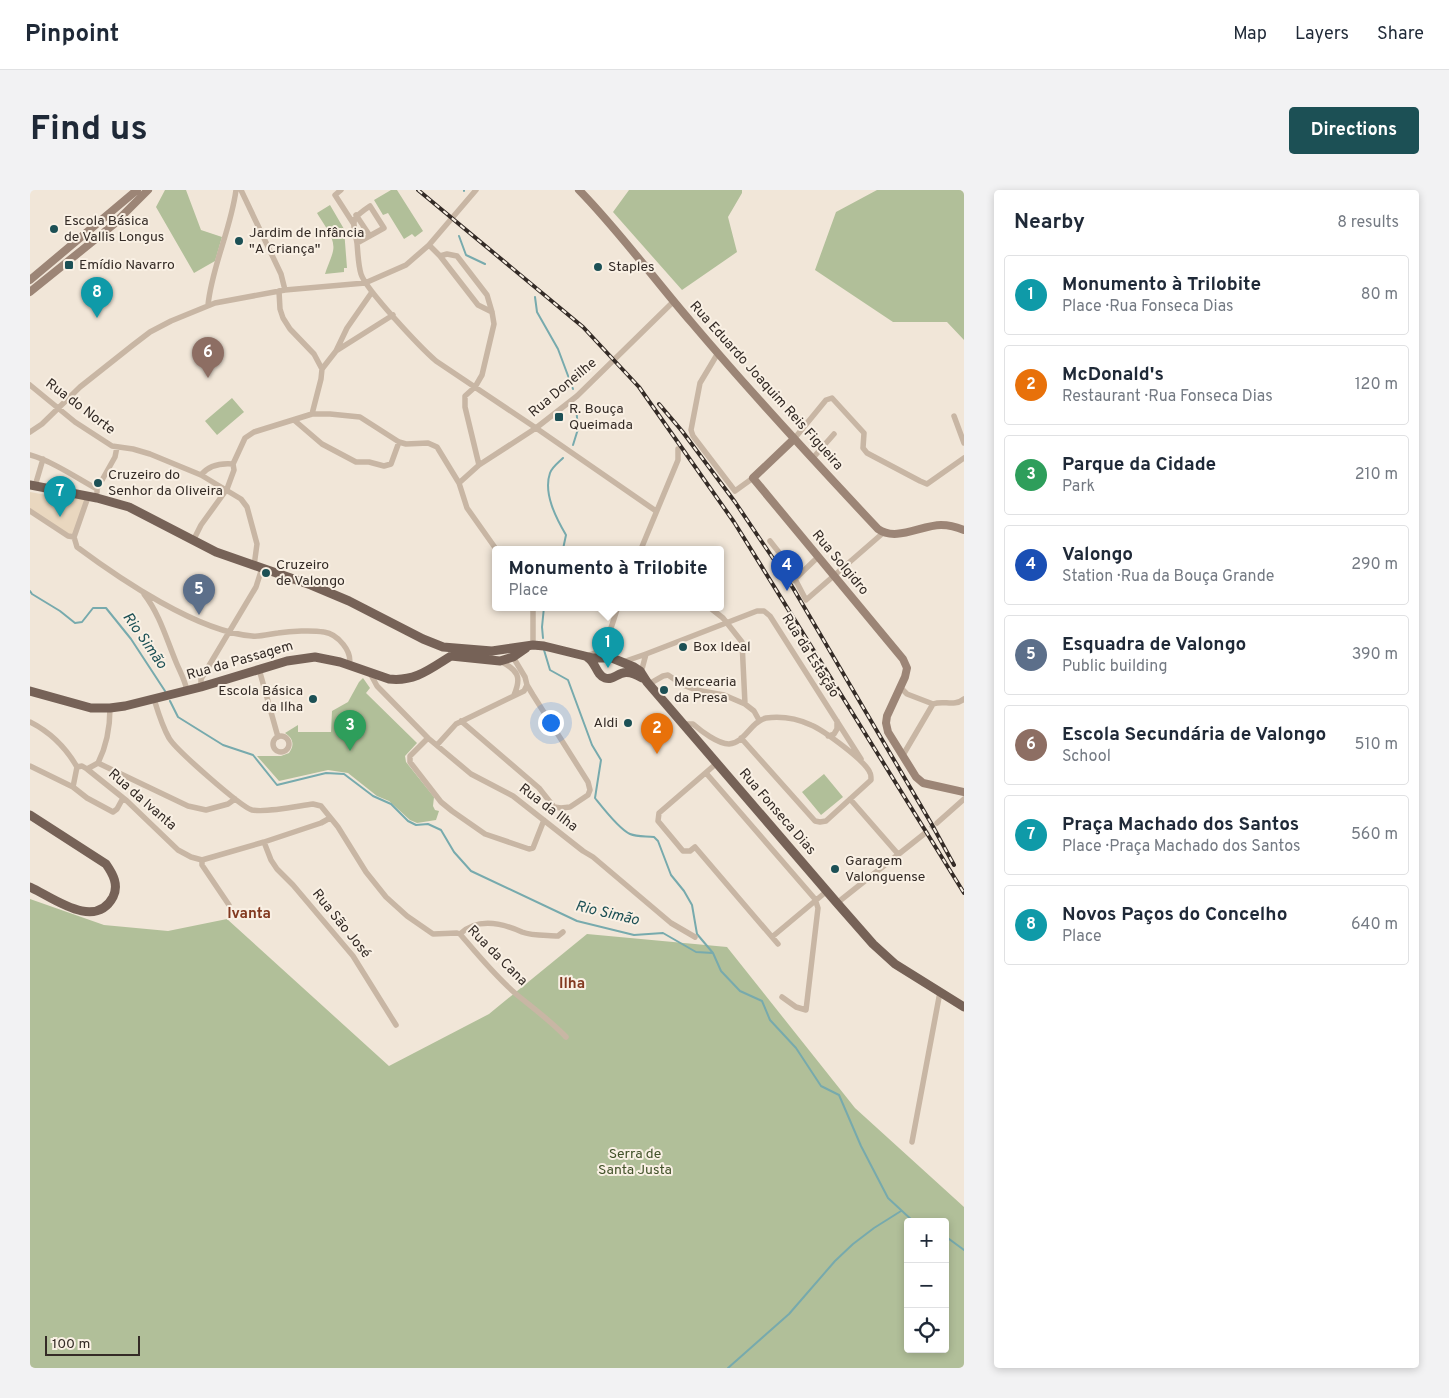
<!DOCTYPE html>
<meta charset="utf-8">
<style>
body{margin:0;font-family:Overpass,sans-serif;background:#f2f2f3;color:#1f2937}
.controls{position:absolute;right:15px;bottom:15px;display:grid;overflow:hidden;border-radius:5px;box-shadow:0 2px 8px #0003}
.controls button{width:45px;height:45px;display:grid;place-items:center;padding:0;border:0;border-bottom:1px solid #e0e1e3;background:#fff;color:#1f2937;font:25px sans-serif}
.scale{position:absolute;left:15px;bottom:12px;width:95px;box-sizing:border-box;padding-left:5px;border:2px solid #342b26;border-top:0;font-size:14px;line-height:18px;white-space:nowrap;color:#342b26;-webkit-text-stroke:4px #f9f0e4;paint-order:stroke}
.you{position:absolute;left:520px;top:532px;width:18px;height:18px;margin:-12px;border:4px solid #fff;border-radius:50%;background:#1a73e8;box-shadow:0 0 0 8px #1a73e833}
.badge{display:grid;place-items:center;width:32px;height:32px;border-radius:50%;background:#1c5055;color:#fff;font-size:16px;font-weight:700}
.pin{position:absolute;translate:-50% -41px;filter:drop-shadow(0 1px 2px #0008)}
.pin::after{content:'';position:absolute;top:26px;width:18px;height:15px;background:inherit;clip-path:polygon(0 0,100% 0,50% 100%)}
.popup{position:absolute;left:462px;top:356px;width:232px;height:65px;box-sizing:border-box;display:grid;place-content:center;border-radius:5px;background:#fff;filter:drop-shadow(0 1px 4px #0005);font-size:16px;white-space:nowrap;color:#747a83}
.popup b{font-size:19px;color:#1f2937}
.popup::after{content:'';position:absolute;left:50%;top:100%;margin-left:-10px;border:10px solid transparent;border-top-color:#fff}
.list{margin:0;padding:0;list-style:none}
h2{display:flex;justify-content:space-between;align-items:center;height:65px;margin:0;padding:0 20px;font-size:21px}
h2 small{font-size:16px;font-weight:400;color:#747a83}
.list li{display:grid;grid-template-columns:32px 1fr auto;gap:15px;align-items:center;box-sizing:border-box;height:80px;margin:0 10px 10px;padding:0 10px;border:1px solid #e0e1e3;border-radius:5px}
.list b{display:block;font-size:19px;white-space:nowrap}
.list p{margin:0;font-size:16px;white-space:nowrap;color:#747a83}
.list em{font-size:16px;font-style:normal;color:#747a83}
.icon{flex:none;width:28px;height:28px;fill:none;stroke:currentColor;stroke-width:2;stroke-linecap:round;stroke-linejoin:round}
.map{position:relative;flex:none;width:934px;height:1178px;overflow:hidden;border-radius:5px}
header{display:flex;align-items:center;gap:30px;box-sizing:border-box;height:70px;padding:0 25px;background:#fff;border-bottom:1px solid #e0e1e3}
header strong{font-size:24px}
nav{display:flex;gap:28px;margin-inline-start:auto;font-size:18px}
.intro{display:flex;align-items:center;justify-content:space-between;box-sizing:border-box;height:120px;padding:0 30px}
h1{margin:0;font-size:35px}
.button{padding:12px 22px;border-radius:5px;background:#1c5055;color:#fff;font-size:18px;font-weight:700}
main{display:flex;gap:30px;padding:0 30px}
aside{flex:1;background:#fff;border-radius:5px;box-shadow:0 2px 8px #0003}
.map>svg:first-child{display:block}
</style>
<header>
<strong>Pinpoint</strong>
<nav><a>Map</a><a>Layers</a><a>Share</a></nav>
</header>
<div class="intro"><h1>Find us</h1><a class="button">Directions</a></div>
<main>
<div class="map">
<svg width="934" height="1178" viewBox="0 0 934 1178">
<rect width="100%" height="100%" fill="#f1e6d8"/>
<path fill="#b1bf99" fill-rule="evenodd" d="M135,0H156L171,40L192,47L185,71L164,83L126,17Z
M361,0H367L393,41L385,47L382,44L374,49L358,23L353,25L344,10Z
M599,0H712V3L698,27L707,62L652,100L583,22Z
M847,0H934V150L917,132H863L785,80L806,22Z
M300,15L314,39L317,78H314V82L295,84C297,77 302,67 303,61C306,48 293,34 287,23Z
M202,208L214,222L187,245L175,231Z
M333,488L340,498L336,503L387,553L375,566L376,572L404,607L403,616L405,620L409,621L406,630L387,633L380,630L359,611L347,606L318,583L298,580L249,591L227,566H251L259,563C265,555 263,548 255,543L268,535V542H301L302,521L318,512L329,492Z
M794,584L813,607L791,625L772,602Z
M0,709L74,735L138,741L197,729L359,876L459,824L557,744L697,757L825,918L934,1017V1178H0ZM878,1032H915V1159H878Z"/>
<path fill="#e9d7bf" d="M0,302L38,309L43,307L57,310L44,347L0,321Z"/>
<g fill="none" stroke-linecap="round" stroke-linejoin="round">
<path stroke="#77aaad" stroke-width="2" d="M434,0V1
M429,46L436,65L455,74
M505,107L507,122L528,159L543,199
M543,255L548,239L546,216
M533,268C529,272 522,277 520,283C513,303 526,328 536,345L533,359
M0,401L2,404L30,421L45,433L52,432L63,418H76L101,449L135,501
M513,448L512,437L514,417
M514,460L520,480L538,490L562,555L571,570L565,608C573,618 589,639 600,644C607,647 616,646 624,647L628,651L641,685L654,701L662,715L667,744L683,763
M140,511L148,527L193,555L223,565L247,595L296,583L314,584L343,606L361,614L378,631L386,635L398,634L411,640L424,662L441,681L547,731L604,745L633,743L666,762L683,763L691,781L710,801L732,811L740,830L766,858L791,896L809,905L831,956L858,1008L884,1032
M915,1046L934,1060
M698,1178L759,1124L805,1071L823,1054L844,1038L871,1021"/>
<path stroke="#cbc1b4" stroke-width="5.5" stroke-dasharray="5.5 3" stroke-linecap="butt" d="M894,644L907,633"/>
<path stroke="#c8b6a4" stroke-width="5.5" d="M211,0L251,84L255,100
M311,0L305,5L323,33
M326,25L340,46
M327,53L354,38L340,16C319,30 323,30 327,53C328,63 328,74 331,84C336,100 391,158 406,171L506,238L626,321
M399,55L410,66L448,115L462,122
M410,66L417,64L427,66L457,105L462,122L464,134L452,185L445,197L435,206V217L449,275
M249,101L250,119L253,128L260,139L284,164L292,179
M178,115C182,76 201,39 206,0
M306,161L363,125
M688,163L670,193L661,240L663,246L705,301L723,288
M0,195L45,232L82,256L103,259L120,264L171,285L211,309L217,317L227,354L224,376
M282,224H300L330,227L369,252L376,254L398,253L407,257L429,293L437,318L466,359
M924,226L934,253
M264,230L292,254L326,272H339L354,276L361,274L369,252
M0,242L12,234L50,197L103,155L120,142L141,131L185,113L255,100L335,93L376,75L399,55L446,0
M764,249L796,210L802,208L834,243L833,258L837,263L890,291L897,294L934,268
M0,265C24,272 45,287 67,299
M782,269L804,244
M171,285C179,275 191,273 203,274
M429,293L449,275L506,238L547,206L644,111
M5,296L13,269
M67,302V299L85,267L87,257
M58,307L44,347L47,357C90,389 168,442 222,446C230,447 240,444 248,443C261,441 282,440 294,442C308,444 323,462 319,475
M0,321L38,346L44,347
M163,351L171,335L197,299L204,280L203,274L215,248L224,242L282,224L291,189L292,179L306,161L317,138L342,102
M740,351L755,370L776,410L853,343
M611,359L648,270V259
M764,390L788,367
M114,404C130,425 136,448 146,472C150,482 155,490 157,501
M501,417L503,421V455
M679,417L693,428L712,452L715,514L724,521L729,530
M559,465C577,463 582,432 588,417
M470,471C488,480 492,487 484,505
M593,472L616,464L727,421H734L740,426L831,569
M229,479L248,547
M608,482L612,479L616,464
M340,483L347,496L398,548L441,584L483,606L553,661L563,667L641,733L665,747
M619,494L633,486L638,485L653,495L666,500L694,505L715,514
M171,497V489L226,397L232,378
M871,498L877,504L903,514C914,510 924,517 934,509
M124,509C128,522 132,536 139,548C145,559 211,617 222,620C237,623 268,616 283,614L291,616L308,637L336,682L356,707L377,726L403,744L427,743L430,744C448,765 465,786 486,804C503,818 521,831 536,847
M431,531L509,598L524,617L531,618L540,617L558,605L560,600L558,592L503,505L497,495L495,487L483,467
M0,532C20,542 36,558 47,577
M655,534H663C671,541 688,554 699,554C715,553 721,531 736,528C751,526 768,529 781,535C793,540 836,571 840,583C841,584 841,589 841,590L796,631L790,632L785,631L711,548
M798,546L804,544L807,539V531
M243 554a8 8 0 1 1 16 0a8 8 0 1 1-16 0Z
M398,548L380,566V572L411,612L422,621L455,644L499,659L503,658L514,630
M407,555L426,534L494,501L497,495
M873,565L903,514
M68,573L158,616L176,620L198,614L205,609
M687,573L629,623L628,631L653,661H660L665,657L742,747L797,701
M0,576L43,597L57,608L83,622L87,619L93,608
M47,577L52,576L57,579L97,611L148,660L161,667L172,670L234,652L291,633L300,628
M57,579L68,573C77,555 80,538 80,518
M676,583L785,709L788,718L776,820L766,817L752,807
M43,597L47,577
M820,609L868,664
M907,633L934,609
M234,652L241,670L247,679L263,695L323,766L366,835
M172,670V675L199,715
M807,713L894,644
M430,744C448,727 472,733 492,742C502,746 517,745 528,746L533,742
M742,747L748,754
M882,952L910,802"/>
<path stroke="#9c8576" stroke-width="8" d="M549,0C590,42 624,89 662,133C722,204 785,272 848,339C866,352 891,335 911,335C919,335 927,337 934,340
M0,90L107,0
M0,102L83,35L118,0
M764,249L723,288L873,469L877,478L875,487L857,526L856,533L858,542L886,587L893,593L934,602"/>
<path stroke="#766257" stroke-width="9" d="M0,295L67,308L99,317L186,362L281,395L319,411L393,449L413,457L462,461L503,455L514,456L563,468H582L604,477L610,481L617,492L807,713L843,754L865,774L934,817
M421,466L470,471L483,467L496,458
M557,467C566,472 566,485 575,488C587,492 589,474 612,488
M0,501L61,518H80L95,516L171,497L257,471L285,467L310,472L359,489C385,492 400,479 421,466
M0,625L76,674C83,684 89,695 83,707C65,741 22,707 0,697"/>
<defs>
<path id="rail" d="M388,0L553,137L609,197L704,332L934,703
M629,214L652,241L705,312L763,398L901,633L924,675"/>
</defs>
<use href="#rail" stroke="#342b26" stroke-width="4"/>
<use href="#rail" stroke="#f9f0e4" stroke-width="2" stroke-dasharray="5.5" stroke-linecap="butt"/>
</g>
<g fill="#1c5055" stroke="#f9f0e4" stroke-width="2">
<circle cx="24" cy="39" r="5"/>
<circle cx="209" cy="51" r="5"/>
<rect x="34" y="70" width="10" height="10" rx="2.5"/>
<circle cx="568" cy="77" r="5"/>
<rect x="524" y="222" width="10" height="10" rx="2.5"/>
<circle cx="68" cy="293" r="5"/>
<circle cx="236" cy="383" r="5"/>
<circle cx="653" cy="457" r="5"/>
<circle cx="634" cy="500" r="5"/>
<circle cx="283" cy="509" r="5"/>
<circle cx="598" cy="533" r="5"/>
<circle cx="805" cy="679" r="5"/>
</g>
<g text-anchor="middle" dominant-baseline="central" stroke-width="4" stroke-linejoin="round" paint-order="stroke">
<g font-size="14" fill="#342b26" stroke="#f9f0e4" text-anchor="start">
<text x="34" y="31">Escola Básica<tspan x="34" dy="16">de Vallis Longus</tspan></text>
<text x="219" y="43">Jardim de Infância<tspan x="219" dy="16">"A Criança"</tspan></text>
<text x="49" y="75">Emídio Navarro</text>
<text x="578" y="77">Staples</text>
<text x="539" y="219">R. Bouça<tspan x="539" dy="16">Queimada</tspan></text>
<text x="78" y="285">Cruzeiro do<tspan x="78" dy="16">Senhor da Oliveira</tspan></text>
<text x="246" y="375">Cruzeiro<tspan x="246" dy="16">de Valongo</tspan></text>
<text x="663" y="457">Box Ideal</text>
<text x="644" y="492">Mercearia<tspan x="644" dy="16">da Presa</tspan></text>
<text x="273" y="501" text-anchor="end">Escola Básica<tspan x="273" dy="16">da Ilha</tspan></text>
<text x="588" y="533" text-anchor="end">Aldi</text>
<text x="815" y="671">Garagem<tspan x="815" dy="16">Valonguense</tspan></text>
</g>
<g font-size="14" fill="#342b26" stroke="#f9f0e4">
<text transform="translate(736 196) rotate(48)">Rua Eduardo Joaquim Reis Figueira</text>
<text transform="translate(533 198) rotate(-40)">Rua Doneilhe</text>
<text transform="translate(50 217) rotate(37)">Rua do Norte</text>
<text transform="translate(810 373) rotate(50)">Rua Solgidro</text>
<text transform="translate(780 466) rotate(58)">Rua da Estação</text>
<text transform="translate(210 471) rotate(-16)">Rua da Passagem</text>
<text transform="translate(112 610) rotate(41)">Rua da Ivanta</text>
<text transform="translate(518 618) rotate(37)">Rua da Ilha</text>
<text transform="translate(747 622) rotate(49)">Rua Fonseca Dias</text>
<text transform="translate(311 734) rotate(51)">Rua São José</text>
<text transform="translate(467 766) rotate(45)">Rua da Cana</text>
</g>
<g font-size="14" fill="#42522a" stroke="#f9f0e4">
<text x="605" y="964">Serra de<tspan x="605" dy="16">Santa Justa</tspan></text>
</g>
<g font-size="15" font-style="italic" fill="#1c5055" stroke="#f9f0e4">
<text transform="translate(114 451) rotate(55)">Rio Simão</text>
<text transform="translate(577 724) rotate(13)">Rio Simão</text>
</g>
<g font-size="15" font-weight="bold" fill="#823920" stroke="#f9f0e4">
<text x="219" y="724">Ivanta</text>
<text x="542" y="794">Ilha</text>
</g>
</g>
</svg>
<div class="controls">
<button>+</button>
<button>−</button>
<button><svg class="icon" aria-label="locate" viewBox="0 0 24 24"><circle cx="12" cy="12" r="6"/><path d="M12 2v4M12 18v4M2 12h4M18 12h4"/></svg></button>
</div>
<div class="scale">100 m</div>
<div class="you"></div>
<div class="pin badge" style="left:578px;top:478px;background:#0f9aa8">1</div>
<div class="popup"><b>Monumento à Trilobite</b>Place</div>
<div class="pin badge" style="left:627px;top:564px;background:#e8710a">2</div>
<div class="pin badge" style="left:320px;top:561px;background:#2e9e5b">3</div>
<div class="pin badge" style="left:757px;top:401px;background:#1a4fb4">4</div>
<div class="pin badge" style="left:169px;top:425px;background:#5c6f8a">5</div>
<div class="pin badge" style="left:178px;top:188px;background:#8d6e63">6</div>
<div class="pin badge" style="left:30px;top:327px;background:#0f9aa8">7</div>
<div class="pin badge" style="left:67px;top:128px;background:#0f9aa8">8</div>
</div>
<aside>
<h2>Nearby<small>8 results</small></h2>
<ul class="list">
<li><span class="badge" style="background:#0f9aa8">1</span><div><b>Monumento à Trilobite</b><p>Place · Rua Fonseca Dias</p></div><em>80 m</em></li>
<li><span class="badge" style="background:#e8710a">2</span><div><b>McDonald's</b><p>Restaurant · Rua Fonseca Dias</p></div><em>120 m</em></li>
<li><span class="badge" style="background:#2e9e5b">3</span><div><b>Parque da Cidade</b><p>Park</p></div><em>210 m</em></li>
<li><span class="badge" style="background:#1a4fb4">4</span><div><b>Valongo</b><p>Station · Rua da Bouça Grande</p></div><em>290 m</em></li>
<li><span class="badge" style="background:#5c6f8a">5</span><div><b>Esquadra de Valongo</b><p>Public building</p></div><em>390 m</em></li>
<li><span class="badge" style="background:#8d6e63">6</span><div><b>Escola Secundária de Valongo</b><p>School</p></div><em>510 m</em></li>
<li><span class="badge" style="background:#0f9aa8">7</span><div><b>Praça Machado dos Santos</b><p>Place · Praça Machado dos Santos</p></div><em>560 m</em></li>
<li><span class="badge" style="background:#0f9aa8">8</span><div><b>Novos Paços do Concelho</b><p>Place</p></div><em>640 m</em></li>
</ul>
</aside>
</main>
